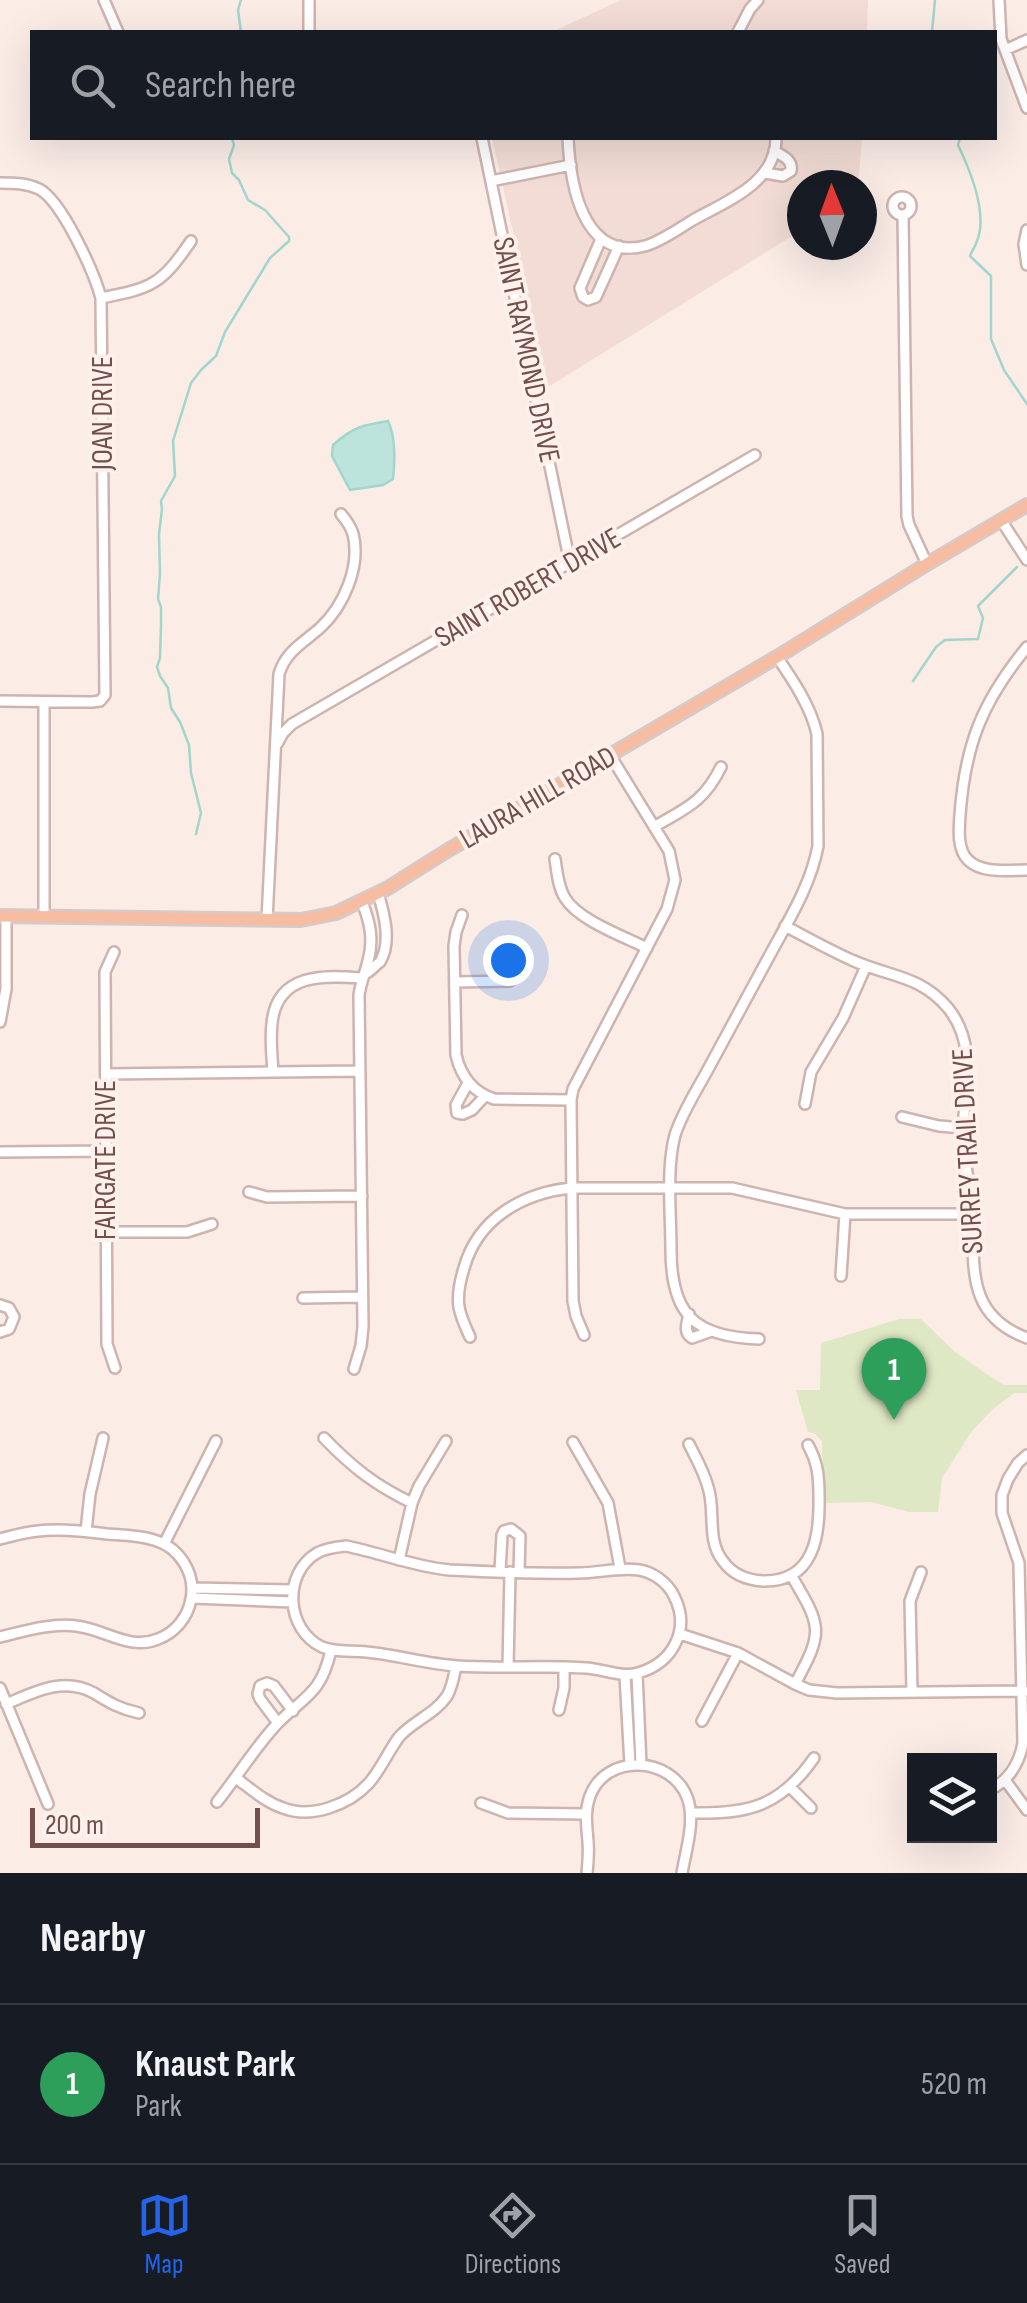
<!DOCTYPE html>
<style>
body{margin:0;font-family:"Sofia Sans Condensed",sans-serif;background:#242831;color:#f1f3f6}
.controls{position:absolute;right:30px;bottom:30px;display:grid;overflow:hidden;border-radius:0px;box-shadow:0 10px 40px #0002}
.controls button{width:90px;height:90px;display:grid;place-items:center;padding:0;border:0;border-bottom:2px solid #363941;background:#171b24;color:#f1f3f6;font:50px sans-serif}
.compass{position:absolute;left:787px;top:170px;width:90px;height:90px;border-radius:50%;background:#171b24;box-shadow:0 10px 40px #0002;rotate:359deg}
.scale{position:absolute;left:30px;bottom:25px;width:230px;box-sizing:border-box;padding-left:10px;border:5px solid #734e4c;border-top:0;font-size:28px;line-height:35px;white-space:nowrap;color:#734e4c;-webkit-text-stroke:8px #fef1ec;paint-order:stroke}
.you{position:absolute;left:508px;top:960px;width:35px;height:35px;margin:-25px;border:8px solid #fff;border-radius:50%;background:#1a73e8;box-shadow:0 0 0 15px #1a73e833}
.badge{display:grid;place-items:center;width:65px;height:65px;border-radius:50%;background:#2563eb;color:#fff;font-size:32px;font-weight:700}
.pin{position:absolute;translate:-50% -82px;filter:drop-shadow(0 2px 5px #0008)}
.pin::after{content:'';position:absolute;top:52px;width:35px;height:30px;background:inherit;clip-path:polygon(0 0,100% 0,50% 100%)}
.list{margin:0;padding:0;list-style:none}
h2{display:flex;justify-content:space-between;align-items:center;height:130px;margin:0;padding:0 40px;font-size:42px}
h2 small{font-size:32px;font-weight:400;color:#9ea1a6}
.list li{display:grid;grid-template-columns:65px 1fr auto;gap:30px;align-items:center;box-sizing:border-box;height:160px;padding:0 40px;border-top:2px solid #363941}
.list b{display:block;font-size:38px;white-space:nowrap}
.list p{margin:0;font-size:32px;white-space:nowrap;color:#9ea1a6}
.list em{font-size:32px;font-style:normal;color:#9ea1a6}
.icon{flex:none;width:55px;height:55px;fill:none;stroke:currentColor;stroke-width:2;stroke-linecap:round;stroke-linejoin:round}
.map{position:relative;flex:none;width:1027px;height:1873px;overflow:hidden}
.search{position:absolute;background:#171b24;box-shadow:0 10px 40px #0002;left:30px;right:30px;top:30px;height:110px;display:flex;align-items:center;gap:25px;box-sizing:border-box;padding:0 35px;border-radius:0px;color:#9ea1a6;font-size:38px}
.sheet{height:290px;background:#171b24}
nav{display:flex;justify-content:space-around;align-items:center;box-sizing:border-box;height:140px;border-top:2px solid #363941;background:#171b24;font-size:28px;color:#9ea1a6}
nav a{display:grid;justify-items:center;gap:5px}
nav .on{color:#2563eb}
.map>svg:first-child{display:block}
</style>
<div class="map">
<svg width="1027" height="1873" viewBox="0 0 1027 1873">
<rect width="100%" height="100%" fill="#fbece6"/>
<path fill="#f2dcd5" d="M621,0H868L867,32H552Z
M492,138H862L858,185H802V230L548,387Z"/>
<path fill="#dee8c5" d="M899,1319H921L955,1352L994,1379L1004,1385H1027V1393H1014L993,1409L972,1431L942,1478L938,1512H909L871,1502L823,1503L822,1441L814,1433L808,1432L796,1390H820L821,1343Z"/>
<path fill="#bce4dd" stroke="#a2d5cd" stroke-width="2.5" d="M388,421C396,438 395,461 393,479L383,485L350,490L332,456L333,445C353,427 363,425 388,421Z"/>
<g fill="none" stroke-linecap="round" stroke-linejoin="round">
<path stroke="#a2d5cd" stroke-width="2.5" d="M241,0L238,10L241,32
M932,32L935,0
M960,138L958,145C970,170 988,214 977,241C975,247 972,251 970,256L991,276V339L1004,370L1027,404
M913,681L936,647L945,640L978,639L983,618L978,606L1017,567
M196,834L201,813L191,773L189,745L180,722L171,708L168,688L160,676L157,667L160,658L161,625V607L158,599L160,574L159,534L162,509L161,501L175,476L173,441L191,383L201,370L216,356L225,332L270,258L289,241V237L265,210L248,200L239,180L232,173L229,159L234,145L232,138"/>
<defs>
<path id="minor" d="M104,0L118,32
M999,0L1001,39L1027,108
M309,32V0
M738,32L750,9L758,0
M1005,50L1027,40
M482,138L570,563
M568,138C570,182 582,262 645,246C662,241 678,229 693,220C727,201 776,183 776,138
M765,173L783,176L791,171C793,160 783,156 774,151
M491,181L571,165
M0,183C14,183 26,183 39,189C62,201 94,272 101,298L105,695L100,701L92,702L0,701
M893 206a9 9 0 1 1 18 0a9 9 0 1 1-18 0Z
M903,215L907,516L909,525L927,564
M1027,230L1024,244L1027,265
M601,239L580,288L583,297L588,300L596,297L619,246
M101,298C152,288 161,285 191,241
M1001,520L1027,560
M1027,647C982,702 965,745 960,815C959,829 957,849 968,860C982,874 1008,870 1027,870
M277,744L283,733L292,724L755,455
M654,827C686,808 704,802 721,767
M555,859C557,872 558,887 565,898C578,920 623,936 647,948
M462,915L456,932L454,946L456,1055C461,1077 473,1092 494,1099L571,1100
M44,916V703
M267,920L279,674C286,651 303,643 320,628C344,606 361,566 353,534C351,527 346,520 341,514
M785,926C808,938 831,951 854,961C890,977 920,975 948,1008C978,1045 964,1090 963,1133C963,1157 969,1178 971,1202C977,1258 960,1313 1027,1338
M114,952L105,972L107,1344L115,1368
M367,973C368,973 379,962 380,962C392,942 384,913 378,893
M455,982L510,981
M0,1022L6,989V916
M273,1072C272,1056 270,1039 272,1023C277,973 324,975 361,978
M106,1074L360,1071
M468,1083L456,1105L457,1113L463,1114L472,1110L485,1096
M805,1104L811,1072L843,1018L866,966
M902,1117L939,1126L963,1128
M0,1152L106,1151
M249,1192L267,1197L362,1196
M107,1232H187L212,1224
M841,1276L845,1214
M303,1298L362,1297
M0,1305L9,1308L14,1317L9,1329L0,1332
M689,1314C687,1324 683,1332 692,1338L709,1332
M584,1335L576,1316L573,1301L571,1100L573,1089L667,909L675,880L669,851L610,755
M470,1337C466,1328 461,1318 459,1307C457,1294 460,1281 464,1268C478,1218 523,1193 571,1188H732L845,1214H972
M759,1339C695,1337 671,1315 671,1250C671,1215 666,1168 675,1135C682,1113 695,1093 706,1073C728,1032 750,992 772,951C790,918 811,884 818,846L817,734C811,707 793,680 777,657
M354,1369L361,1346L363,1327L359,995C361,982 365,973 368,961C374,940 370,922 362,902
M324,1438C353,1468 375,1485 412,1503
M573,1442L608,1503L620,1568
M689,1444C696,1458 704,1472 708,1487C716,1511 706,1540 723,1561C732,1574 747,1580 763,1581C814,1582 820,1536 819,1497C819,1477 818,1463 808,1445
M86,1531L90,1494L103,1438
M0,1539C12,1536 25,1532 38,1531C60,1528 85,1531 107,1534C122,1535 139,1535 154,1540C179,1547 196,1573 191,1599C188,1617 175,1633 158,1639C129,1651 105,1629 76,1626C50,1623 25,1631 0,1637
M164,1544L216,1441
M346,1546C381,1553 415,1567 450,1570C492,1572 536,1574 579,1573C599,1573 619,1567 639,1570C653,1572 668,1583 674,1596C691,1629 673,1663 638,1673C622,1678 603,1669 586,1668C543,1665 500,1669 457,1666C427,1664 397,1655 367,1652C352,1650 336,1653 322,1647C286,1630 282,1574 317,1553C326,1548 337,1547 346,1546Z
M399,1560L412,1503L419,1486L446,1441
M500,1571L502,1535L504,1531L511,1529L520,1536L519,1572
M791,1575C822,1627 824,1631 795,1684
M192,1588L293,1590
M192,1598L292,1602
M680,1634L738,1653L795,1684L809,1690L837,1693L1025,1691
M508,1667L510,1572
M637,1674L641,1765
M625,1675L630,1765
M0,1688L48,1804
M912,1691L910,1601L921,1572
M6,1704C35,1692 64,1676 94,1693C110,1703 120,1709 139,1713
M559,1710L564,1688V1668
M702,1721L738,1653
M278,1723L260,1699L258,1694L260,1686L267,1683L274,1686L293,1711
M236,1778C251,1789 265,1802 283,1808C311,1819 349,1805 369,1783C381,1769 388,1752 399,1737C413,1721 435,1714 447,1696C452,1688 454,1676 456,1666
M1005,1780L1027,1810
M790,1787L811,1808
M990,1790C1009,1780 1019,1765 1023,1743L1019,1563L1002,1513V1495L1008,1479L1018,1463L1027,1455
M217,1802C237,1777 254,1749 276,1725C304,1696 321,1695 331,1650
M481,1803L508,1813L585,1814
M692,1813C748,1814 780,1807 814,1758
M587,1873C588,1863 589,1852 588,1842C587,1826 584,1812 590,1796C606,1753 671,1756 687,1797C696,1820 686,1849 682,1873"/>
<path id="major" d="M0,916L301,920L336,913L388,888L445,852L777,657L927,564L1027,505"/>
</defs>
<use href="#minor" stroke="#ceb4b0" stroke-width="14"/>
<use href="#major" stroke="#d5cac9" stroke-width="16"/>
<use href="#minor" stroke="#fff" stroke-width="9"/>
<use href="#major" stroke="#f6bda2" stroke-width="11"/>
</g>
<g text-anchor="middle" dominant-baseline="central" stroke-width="8" stroke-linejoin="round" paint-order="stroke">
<g font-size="30" fill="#734e4c" stroke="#fef1ec">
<text transform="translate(526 350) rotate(78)">SAINT RAYMOND DRIVE</text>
<text transform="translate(103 413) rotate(-90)">JOAN DRIVE</text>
<text transform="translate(528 588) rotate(-30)">SAINT ROBERT DRIVE</text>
<text transform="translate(538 798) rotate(-30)">LAURA HILL ROAD</text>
<text transform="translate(968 1151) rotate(-93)">SURREY TRAIL DRIVE</text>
<text transform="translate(106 1160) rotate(-90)">FAIRGATE DRIVE</text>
</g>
</g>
</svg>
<div class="controls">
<button><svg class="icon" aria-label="layers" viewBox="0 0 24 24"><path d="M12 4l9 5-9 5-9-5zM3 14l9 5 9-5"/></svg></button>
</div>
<svg class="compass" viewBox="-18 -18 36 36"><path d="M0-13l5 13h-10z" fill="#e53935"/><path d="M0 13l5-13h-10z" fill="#9ea1a6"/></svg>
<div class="scale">200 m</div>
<div class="you"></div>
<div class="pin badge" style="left:894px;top:1420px;background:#2e9e5b">1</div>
<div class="search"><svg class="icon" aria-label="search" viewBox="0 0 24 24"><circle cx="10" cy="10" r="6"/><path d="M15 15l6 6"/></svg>Search here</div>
</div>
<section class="sheet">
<h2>Nearby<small></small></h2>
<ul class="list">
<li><span class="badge" style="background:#2e9e5b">1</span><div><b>Knaust Park</b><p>Park</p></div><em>520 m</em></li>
</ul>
</section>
<nav>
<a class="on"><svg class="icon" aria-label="map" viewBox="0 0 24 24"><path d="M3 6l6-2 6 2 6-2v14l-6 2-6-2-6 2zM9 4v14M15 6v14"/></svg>Map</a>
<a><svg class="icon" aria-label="directions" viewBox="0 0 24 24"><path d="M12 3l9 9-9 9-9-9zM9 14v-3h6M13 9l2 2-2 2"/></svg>Directions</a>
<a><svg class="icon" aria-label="saved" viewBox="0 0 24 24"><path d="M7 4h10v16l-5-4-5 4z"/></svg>Saved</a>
</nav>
